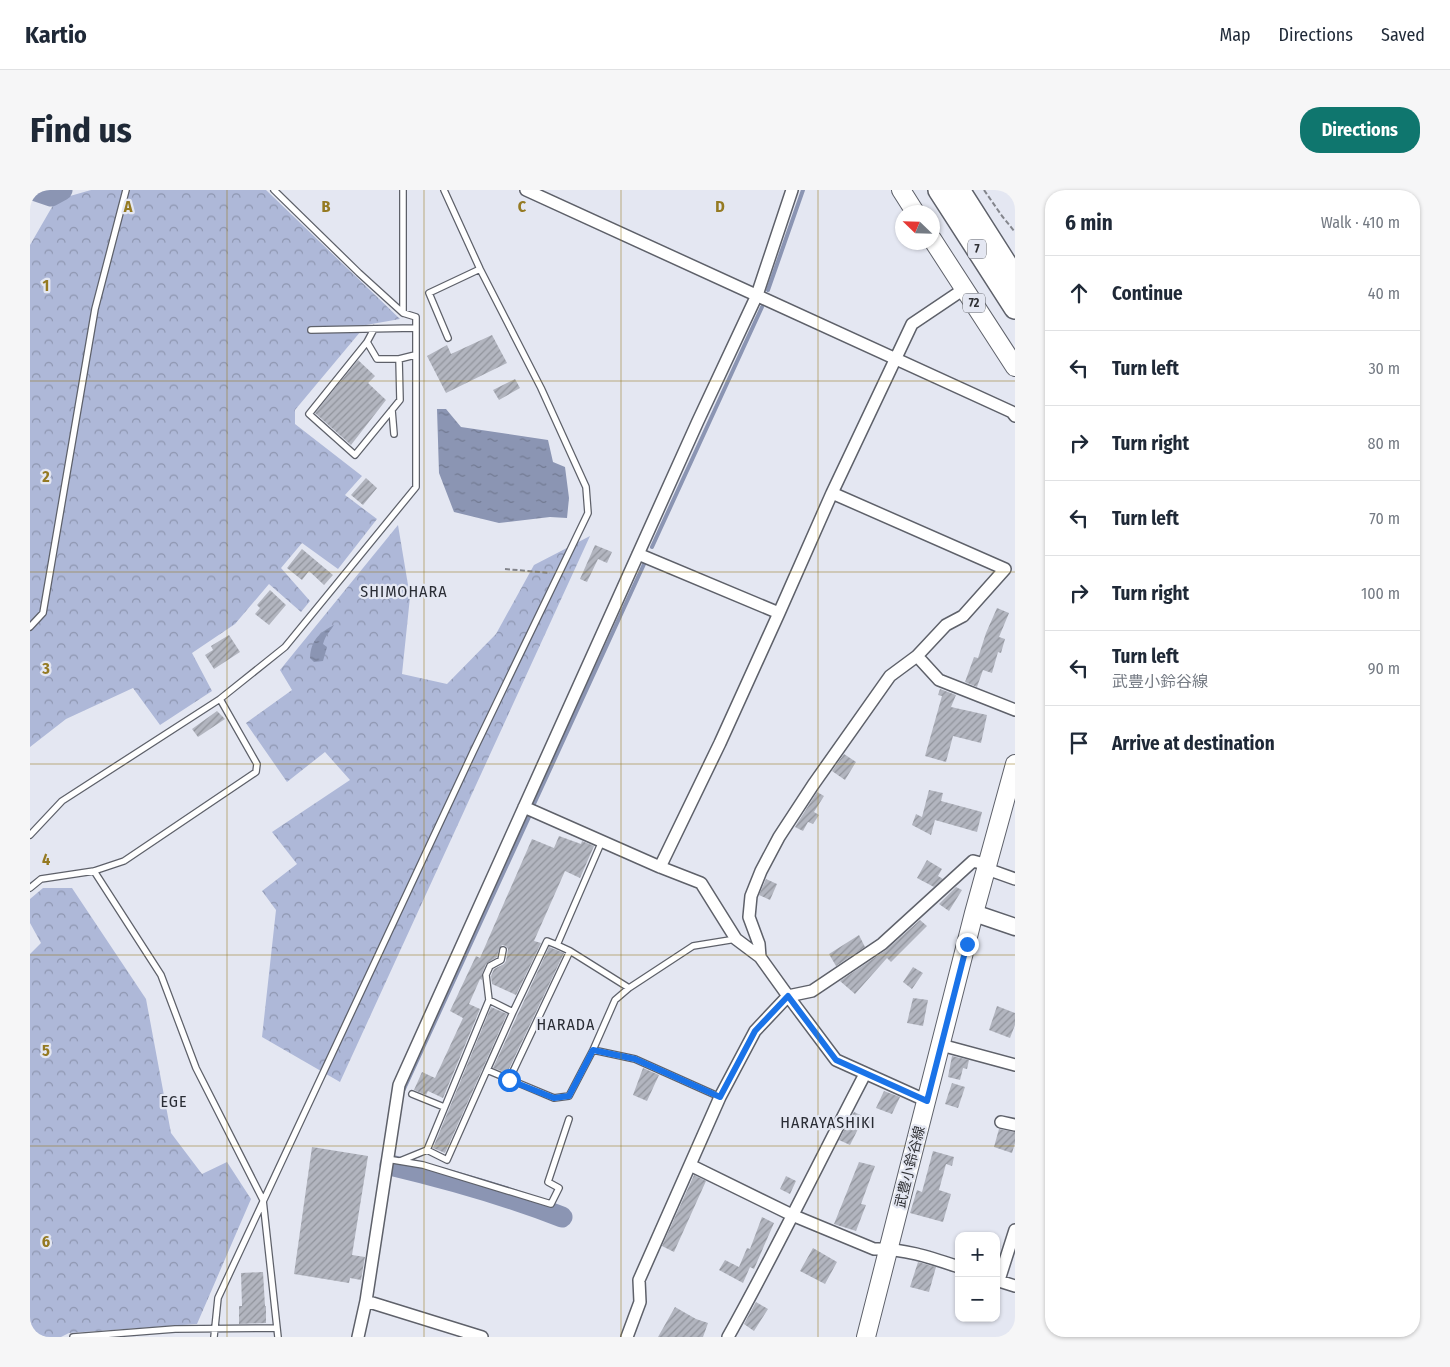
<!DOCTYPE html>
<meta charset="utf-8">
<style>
body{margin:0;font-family:"Fira Sans Condensed","Noto Sans JP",sans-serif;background:#f6f6f7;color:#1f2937}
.controls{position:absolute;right:15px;bottom:15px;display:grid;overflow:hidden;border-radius:10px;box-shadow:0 1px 4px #0004}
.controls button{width:45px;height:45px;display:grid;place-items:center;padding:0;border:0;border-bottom:1px solid #e0e1e3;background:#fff;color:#1f2937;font:25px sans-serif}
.compass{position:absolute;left:865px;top:15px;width:45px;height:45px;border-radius:50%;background:#fff;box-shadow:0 1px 4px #0004;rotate:293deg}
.stop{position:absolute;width:15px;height:15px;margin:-11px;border:4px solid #1a73e8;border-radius:50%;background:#fff}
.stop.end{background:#1a73e8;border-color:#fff;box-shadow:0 1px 5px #0008}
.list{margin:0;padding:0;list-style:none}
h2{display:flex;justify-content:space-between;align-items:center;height:65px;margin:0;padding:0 20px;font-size:21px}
h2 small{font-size:16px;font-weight:400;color:#747a83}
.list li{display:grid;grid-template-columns:32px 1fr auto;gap:15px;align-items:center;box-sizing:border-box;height:75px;padding:0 20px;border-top:1px solid #e0e1e3}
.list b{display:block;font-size:19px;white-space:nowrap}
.list p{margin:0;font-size:16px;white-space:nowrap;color:#747a83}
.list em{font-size:16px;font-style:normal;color:#747a83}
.icon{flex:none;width:28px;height:28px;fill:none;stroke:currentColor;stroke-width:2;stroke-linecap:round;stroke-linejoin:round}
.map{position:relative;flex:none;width:985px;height:1147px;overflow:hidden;border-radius:20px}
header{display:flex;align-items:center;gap:30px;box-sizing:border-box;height:70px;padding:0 25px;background:#fff;border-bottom:1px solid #e0e1e3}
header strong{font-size:24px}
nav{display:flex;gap:28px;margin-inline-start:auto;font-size:18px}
.intro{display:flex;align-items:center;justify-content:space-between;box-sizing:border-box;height:120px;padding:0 30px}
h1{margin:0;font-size:35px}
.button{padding:12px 22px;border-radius:20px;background:#0f766e;color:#fff;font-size:18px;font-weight:700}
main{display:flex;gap:30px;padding:0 30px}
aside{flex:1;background:#fff;border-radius:20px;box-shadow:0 1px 4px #0004}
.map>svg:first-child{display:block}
</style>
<header>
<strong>Kartio</strong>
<nav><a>Map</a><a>Directions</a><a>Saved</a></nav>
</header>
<div class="intro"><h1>Find us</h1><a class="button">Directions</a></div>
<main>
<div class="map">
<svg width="985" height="1147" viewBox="0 0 985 1147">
<defs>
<pattern id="forest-crowns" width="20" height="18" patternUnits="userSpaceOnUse" patternTransform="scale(1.25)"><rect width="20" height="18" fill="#aeb8d8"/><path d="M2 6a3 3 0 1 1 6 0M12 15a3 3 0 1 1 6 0" fill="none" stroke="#8e96b0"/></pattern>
<pattern id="water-ripples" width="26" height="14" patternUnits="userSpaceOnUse" patternTransform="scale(1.25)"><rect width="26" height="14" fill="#8b95b3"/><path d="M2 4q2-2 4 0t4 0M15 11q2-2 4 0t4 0" fill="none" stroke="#727a92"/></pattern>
<pattern id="building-hatch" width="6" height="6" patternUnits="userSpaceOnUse" patternTransform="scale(1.25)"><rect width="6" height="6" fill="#b2b5bf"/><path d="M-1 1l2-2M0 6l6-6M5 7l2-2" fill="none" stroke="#91949c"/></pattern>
</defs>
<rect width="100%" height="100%" fill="#e4e7f2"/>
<path fill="url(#forest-crowns)" d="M61,0H236L370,129L336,135L265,220V234L332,286L315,305L347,329L308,379L272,353L251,378L280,411L271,422L239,394L205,434L162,463L182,501L130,535L103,498L36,529L0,557V55L26,10Z
M368,335L380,407L372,484L417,494L466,444L504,375L560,346L310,892L232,847L246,720L232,701L267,674L242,642L320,590L295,562L257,592L216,533L262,500L250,480Z
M13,698H42L116,809L141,943L172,984L197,972L221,1009L167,1134L39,1143L31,1147H0V764L11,753L0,733V709Z"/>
<path fill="url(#water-ripples)" d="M407,219H416L431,237L518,250L523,272L535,277L539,308L537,328L520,327L469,333L424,322L409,283Z
M304,435C299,443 296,444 293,454L297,457L293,471L284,472L280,468C281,450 289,443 304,435Z"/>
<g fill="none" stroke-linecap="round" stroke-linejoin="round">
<path stroke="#8b95b3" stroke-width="4" d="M738,100L773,0
M622,357L732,117
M504,614L615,372
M373,901L499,627"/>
<path stroke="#8b95b3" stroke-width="21" d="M3,0L21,6L32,0
M360,975C419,989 476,1005 532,1027"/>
</g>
<path fill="url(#building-hatch)" d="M462,145L477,173L416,203L397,166L417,155L421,164Z
M328,170L345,186L338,193L356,210L321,255L285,223Z
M485,189L490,198L469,210L463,200Z
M336,288L347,298L333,315L321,305Z
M565,355L582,362L577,373L568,369L557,392L550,389Z
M272,359L303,385L294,395L279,381L272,390L257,378Z
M240,400L256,415L239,435L225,424L230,418L227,415Z
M967,418L979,423L969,447L975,449L971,463L968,462L962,483L953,480L947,497L935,492L944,467L948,468L956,443Z
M199,445L210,462L184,479L175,465L183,460L181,456Z
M910,499L926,505L921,517L957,525L951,553L923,546L916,572L895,566L912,506L908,505Z
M187,521L195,529L168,547L162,539Z
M814,564L826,572L815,590L802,581Z
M899,600L913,603L911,611L952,622L947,642L905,630L901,645L882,635L886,624L892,627Z
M787,602L794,606L784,622L789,625L783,634L778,632L773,641L765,637Z
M529,646L551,654L552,651L564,656L550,688L535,681L504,751L511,753L486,805L462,794L461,786L464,779L474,774L476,771L478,759L476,756L472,755L469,759L467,767L456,774L452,784V790L450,789L439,814L450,819L413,908L398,901L396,905L384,900L392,882L405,888L433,828L420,821L446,766L450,768L502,649L524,658Z
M897,670L912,679L908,686L913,689L904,697L887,688Z
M736,689L747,694L740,710L729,705Z
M926,697L932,700L919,721L909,714Z
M890,730L897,736L861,772L857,768L825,804L810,791L856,760Z
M829,745L835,757L806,776L799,764Z
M519,757L534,763L477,883L463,878Z
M883,777L893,783L882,799L873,792Z
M883,808L898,810L893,836L877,833Z
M967,816L985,823V835L980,848L959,840Z
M461,817L477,824L415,963L403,958Z
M922,866L939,870L937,879L933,878L930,890L918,887Z
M613,878L629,885L617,911L603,905Z
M922,893L935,897L928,918L915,914Z
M854,901L870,907L862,924L846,918Z
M824,922L841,930L837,939L830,935L820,955L809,950Z
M969,939L985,942V953L982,963L964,957Z
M282,957L338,966L322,1065L335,1067L331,1090L320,1088L319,1093L264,1084Z
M903,961L924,967L922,976L916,974L909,1000L921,1004L913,1032L880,1023L887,1000L892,1002Z
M829,972L845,976L831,1014L836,1015L826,1041L804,1034Z
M664,985L676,991L644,1062L632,1056Z
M756,986L766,991L760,1004L750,999Z
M732,1027L744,1033L724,1079L720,1077L713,1093L689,1080L695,1070L709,1077L717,1058L720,1059Z
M783,1058L807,1072L795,1094L770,1081Z
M888,1072L906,1077L899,1102L880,1097Z
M233,1082L235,1116H236V1133L209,1134V1116H212L211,1083Z
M726,1112L738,1119L724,1141L714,1134Z
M645,1117L666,1129L678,1133L673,1147H628Z"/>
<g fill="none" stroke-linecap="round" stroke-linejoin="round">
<defs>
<path id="lane" d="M244,0L329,83L373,123
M344,139L337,152L279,224L325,265L370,210L369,169
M281,140L386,138
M418,148L399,103L450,79
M337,152L347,169H369L385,165
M362,220L364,244
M0,437L13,423L65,119L96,0
M0,645L32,611L190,509L255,457L386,297V127L373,123V0
M572,651L527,755L540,761L599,798L663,756L706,749
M64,681L131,785L166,878L233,1010L248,1147
M0,698L11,689L64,681L94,671L226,582L227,574L190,509
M459,810L456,785L460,776L471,770L473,760
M483,822L517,751L527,755
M563,860L605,869L690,907
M479,890L540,761
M382,904L414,917
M397,960L459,810L483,822L457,880
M357,969L393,975L521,1014L529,998L518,992L539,929
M370,971L397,960L417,970L457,880L524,908L539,906L563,860L585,810L599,798
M43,1147L145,1139L247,1138
M184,1147L188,1108L443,562L558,323L556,297L511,198L450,79L414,0"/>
<path id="street" d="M496,0L982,222L985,226
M608,364L749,423
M887,466L909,490L985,520
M494,617L630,677L671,693L706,749L730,767L758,806L806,870L897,911
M630,677L690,553L749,423L802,303L882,134L934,99
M957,679L985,689
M730,767L729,754L719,727L721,706L731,681L749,647L783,595L860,486L887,466L916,435L933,426L975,379L802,303
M911,855L985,875
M971,932L985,935
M660,975L762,1025L844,1059C873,1058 902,1068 929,1077
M966,1090L985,1096
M969,1090L985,1040
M336,1111L452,1147
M328,1147L336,1111L369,895L668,231L727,105L762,0
M597,1147L610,1112L609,1090L690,907L725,841L758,806L782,801L852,754L943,671L958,675
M698,1147C746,1061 789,972 835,884"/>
<path id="secondary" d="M944,723L985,737"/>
<path id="primary" d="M871,0L885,22
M902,49L985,177
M836,1147L944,723L985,574"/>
<path id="highway" d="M909,0L985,118
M929,0L985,88"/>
</defs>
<use href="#lane" stroke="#5e616a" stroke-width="8"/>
<use href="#street" stroke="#5e616a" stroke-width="14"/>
<use href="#secondary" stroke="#5e616a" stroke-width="19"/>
<use href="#primary" stroke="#5e616a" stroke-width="20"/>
<use href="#highway" stroke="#5e616a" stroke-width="24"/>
<path stroke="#83858c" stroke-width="2" stroke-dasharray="5 2.5" stroke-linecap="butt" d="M954,0L972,26L985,42
M475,379L520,383"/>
<use href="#lane" stroke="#fff" stroke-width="5.5"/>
<use href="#street" stroke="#fff" stroke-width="11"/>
<use href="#secondary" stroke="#fff" stroke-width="16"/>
<use href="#primary" stroke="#fff" stroke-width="18"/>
<use href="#highway" stroke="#fff" stroke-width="21"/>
</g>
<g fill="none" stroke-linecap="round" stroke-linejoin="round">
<path stroke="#1a73e8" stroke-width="6" d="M479,890L524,908L539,906L563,860L605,869L690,907L725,841L758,806L806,870L897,911L937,754"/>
</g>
<path fill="none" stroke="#957a22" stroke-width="1" stroke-opacity="0.55" d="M197,0V1147M394,0V1147M591,0V1147M788,0V1147M0,191H985M0,382H985M0,574H985M0,765H985M0,956H985"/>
<g text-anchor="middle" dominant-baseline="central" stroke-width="4.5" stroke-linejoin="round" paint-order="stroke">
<g fill="#e4e7f2" stroke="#66686e" stroke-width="1">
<rect x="938" y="49.5" width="18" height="19" rx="4"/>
<rect x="933" y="103.5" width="22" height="19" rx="4"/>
</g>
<g font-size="12" font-weight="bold" fill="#303135">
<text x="947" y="59">7</text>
<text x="944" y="113">72</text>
</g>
<g font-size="14" fill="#303135" stroke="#e4e7f2">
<text transform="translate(880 977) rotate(-76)">武豊小鈴谷線</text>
</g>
<g font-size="16" letter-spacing="1" fill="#2a2d35" stroke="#e4e7f2">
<text x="374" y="401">SHIMOHARA</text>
<text x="536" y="834">HARADA</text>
<text x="144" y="911">EGE</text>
<text x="798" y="932">HARAYASHIKI</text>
</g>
</g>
<g font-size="16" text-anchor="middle" font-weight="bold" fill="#957a22" stroke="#e4e7f2" stroke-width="4.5" stroke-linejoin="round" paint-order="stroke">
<text x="98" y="22">A</text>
<text x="296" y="22">B</text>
<text x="492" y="22">C</text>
<text x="690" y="22">D</text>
<text x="16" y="101">1</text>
<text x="16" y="292">2</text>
<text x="16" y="484">3</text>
<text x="16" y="675">4</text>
<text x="16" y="866">5</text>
<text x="16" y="1057">6</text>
</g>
</svg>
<div class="controls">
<button>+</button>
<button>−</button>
</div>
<svg class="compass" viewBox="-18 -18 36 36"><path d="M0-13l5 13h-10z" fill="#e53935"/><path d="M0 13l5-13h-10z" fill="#747a83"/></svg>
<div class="stop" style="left:479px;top:890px"></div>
<div class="stop end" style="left:937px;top:754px"></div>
</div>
<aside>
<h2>6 min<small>Walk · 410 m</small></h2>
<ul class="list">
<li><svg class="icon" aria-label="ahead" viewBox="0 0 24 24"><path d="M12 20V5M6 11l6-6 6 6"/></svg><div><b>Continue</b></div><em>40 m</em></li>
<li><svg class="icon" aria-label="left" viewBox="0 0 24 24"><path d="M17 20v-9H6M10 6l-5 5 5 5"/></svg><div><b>Turn left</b></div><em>30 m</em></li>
<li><svg class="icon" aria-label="right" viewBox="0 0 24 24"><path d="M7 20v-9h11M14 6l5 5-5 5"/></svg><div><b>Turn right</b></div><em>80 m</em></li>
<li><svg class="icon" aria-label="left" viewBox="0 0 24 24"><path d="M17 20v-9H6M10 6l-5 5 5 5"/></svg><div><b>Turn left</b></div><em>70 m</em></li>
<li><svg class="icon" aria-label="right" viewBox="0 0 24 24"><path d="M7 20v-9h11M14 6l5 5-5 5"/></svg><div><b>Turn right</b></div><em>100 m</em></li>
<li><svg class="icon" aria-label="left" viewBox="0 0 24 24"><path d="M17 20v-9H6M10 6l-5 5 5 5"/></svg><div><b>Turn left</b><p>武豊小鈴谷線</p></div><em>90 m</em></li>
<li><svg class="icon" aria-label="arrive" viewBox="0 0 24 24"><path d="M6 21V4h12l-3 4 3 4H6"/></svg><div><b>Arrive at destination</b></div></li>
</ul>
</aside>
</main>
